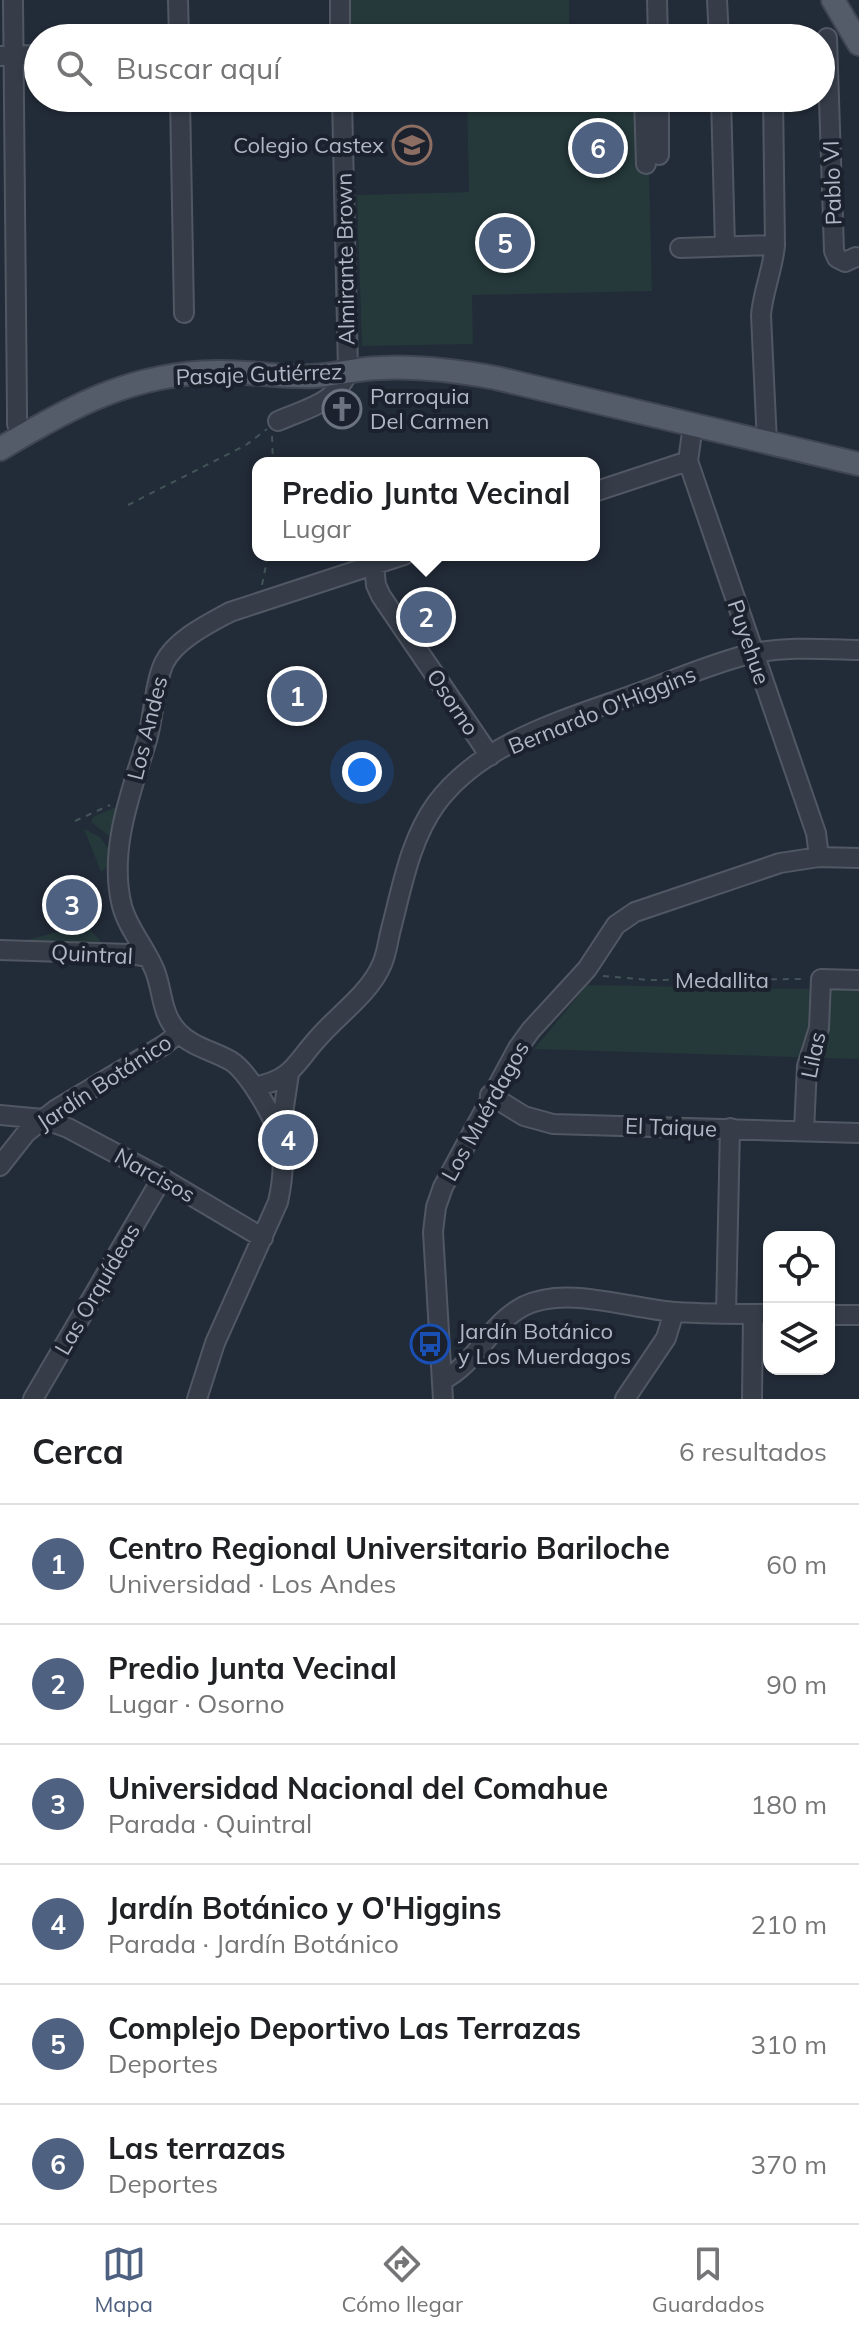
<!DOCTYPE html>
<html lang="es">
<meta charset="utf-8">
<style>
body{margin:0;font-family:Mulish,sans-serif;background:#f2f2f2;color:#202124}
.controls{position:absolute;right:24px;bottom:24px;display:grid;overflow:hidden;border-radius:16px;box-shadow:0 2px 6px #0004}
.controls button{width:72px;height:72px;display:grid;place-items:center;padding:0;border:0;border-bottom:2px solid #e0e0e0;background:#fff;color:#202124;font:40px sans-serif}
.you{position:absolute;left:362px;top:772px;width:28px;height:28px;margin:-20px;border:6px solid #fff;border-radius:50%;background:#1a73e8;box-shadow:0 0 0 12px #1a73e833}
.badge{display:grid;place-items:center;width:52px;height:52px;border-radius:50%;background:#4f6181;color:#fff;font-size:26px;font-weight:700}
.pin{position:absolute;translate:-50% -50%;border:4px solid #fff;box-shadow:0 2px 8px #0006}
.popup{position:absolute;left:252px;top:457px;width:348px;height:104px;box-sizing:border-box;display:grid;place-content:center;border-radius:16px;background:#fff;filter:drop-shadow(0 2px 6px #0005);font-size:26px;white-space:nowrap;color:#757577}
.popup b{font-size:30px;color:#202124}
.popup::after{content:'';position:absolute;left:50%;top:100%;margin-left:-16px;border:16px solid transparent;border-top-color:#fff}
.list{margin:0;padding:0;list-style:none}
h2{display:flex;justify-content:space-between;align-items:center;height:104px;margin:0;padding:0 32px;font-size:34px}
h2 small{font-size:26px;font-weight:400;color:#757577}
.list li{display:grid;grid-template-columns:52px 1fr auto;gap:24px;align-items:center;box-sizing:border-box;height:120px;padding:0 32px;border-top:2px solid #e0e0e0}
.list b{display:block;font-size:30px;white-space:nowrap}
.list p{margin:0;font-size:26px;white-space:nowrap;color:#757577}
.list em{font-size:26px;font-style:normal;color:#757577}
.icon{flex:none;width:44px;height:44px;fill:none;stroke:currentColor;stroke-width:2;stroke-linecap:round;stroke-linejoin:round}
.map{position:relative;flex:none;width:859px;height:1399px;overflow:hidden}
.search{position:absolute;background:#fff;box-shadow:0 2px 6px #0004;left:24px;right:24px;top:24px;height:88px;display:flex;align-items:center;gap:20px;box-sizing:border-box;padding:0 28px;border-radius:44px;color:#757577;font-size:30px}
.sheet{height:824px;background:#fff}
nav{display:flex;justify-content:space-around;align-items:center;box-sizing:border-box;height:112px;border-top:2px solid #e0e0e0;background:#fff;font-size:22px;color:#757577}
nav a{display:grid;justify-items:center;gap:4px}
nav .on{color:#4f6181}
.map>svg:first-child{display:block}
</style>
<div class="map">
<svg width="859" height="1399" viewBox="0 0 859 1399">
<rect width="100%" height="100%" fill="#222b38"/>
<path fill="#25383a" d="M348,0H569V34L348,37Z
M467,98H647L652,291L472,295L473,344L362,346L357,195L469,192Z
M126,797L114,840L91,822L93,817L116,807Z
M84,829L100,837L110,851L108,866L101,872Z
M83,921L102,943L23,941L64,930Z
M587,985L859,990V1059L534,1049Z"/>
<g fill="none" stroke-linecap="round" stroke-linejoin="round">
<defs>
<path id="minor" d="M13,0L17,412V424L22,435
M178,0L179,38
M340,0V38
M657,0L658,38
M717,0L719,38
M827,38L834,251L837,258L845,262L856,257
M0,56L38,55
M180,98L184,313
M644,98L646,164
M659,98V155
M721,98L725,246
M680,248L775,245
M278,421C307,408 336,404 348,371L342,98
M693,425L688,461L816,833L819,857
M767,443L761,315C763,291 773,269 775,245L773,98
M594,492L688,461
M374,565L376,585L381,596L490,756
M0,950L130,954L147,957
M254,1087C294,1079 294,1064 319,1037C339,1014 370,993 382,964C387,953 388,940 391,929C402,887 410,840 436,804C483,740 571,718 641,692C677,679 713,663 750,654C785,646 823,649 859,650
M490,1095L524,1116L553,1124L859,1133
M0,1115L43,1119L68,1128L162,1178L263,1238
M804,1131L807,1066L819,1028L821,979L859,980
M280,1133L289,1074
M0,1166L26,1133L55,1110L164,1045L179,1033
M726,1313L730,1128
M829,1315H859
M443,1380C478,1362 489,1324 524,1306C567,1285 630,1309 676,1312C707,1314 738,1314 769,1314
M33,1399L162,1178
M197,1399L215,1343L278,1202C288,1157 283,1132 258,1093C251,1082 242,1068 231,1061C214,1051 192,1047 178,1032C161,1014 163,992 155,971C146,948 128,929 122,906C108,851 131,792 147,740C154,716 154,685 164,663C175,640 208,624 230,612L404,555
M443,1399L433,1232L436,1207L443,1187L518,1048L531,1030L587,969L616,925L635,912L780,863L819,857L859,858
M625,1399L666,1338L674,1312
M752,1399L753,1314"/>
<path id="major" d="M833,0L859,44
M0,449C70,407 132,373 216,372C249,371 281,378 314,376C336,375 358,368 381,368C419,366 458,371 496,378L859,464"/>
</defs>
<use href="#minor" stroke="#515863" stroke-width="22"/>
<use href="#major" stroke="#3f4652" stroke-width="26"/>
<path stroke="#425457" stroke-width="2" stroke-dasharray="6 6" stroke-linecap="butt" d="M272,436L273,463
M128,505L246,445L267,429
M262,585L268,555
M75,821L110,805
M603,976L649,980L804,979"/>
<use href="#minor" stroke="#363d49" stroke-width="18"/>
<use href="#major" stroke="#545c69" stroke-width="22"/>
</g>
<defs>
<symbol id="school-ring" viewBox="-11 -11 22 22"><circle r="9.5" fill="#1b222d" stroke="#8d6e63" stroke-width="1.5"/><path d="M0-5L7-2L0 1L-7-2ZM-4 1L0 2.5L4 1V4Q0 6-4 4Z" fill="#8d6e63"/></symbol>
<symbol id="church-ring" viewBox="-11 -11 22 22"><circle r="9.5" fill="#1b222d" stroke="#6b7280" stroke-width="1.5"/><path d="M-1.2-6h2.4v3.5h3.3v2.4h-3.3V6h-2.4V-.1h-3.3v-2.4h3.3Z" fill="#6b7280"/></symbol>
<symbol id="bus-ring" viewBox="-11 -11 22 22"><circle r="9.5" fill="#1b222d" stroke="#1a4fb4" stroke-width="1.5"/><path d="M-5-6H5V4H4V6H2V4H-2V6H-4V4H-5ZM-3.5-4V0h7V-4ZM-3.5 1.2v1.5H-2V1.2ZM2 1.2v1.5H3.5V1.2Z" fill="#1a4fb4"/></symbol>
</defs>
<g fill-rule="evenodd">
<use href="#school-ring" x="390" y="123" width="44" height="44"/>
<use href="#church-ring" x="320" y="387" width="44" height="44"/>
<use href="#bus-ring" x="408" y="1322" width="44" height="44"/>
</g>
<g text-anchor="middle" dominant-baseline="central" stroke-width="8" stroke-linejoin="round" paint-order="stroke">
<g font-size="22" fill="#b1b8c5" stroke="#1b222d" text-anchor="start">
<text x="384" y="145" text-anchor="end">Colegio Castex</text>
<text x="370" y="396">Parroquia<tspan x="370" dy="25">Del Carmen</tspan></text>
<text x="458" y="1331">Jardín Botánico<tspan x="458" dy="25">y Los Muerdagos</tspan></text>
</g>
<g font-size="22" fill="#b1b8c5" stroke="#1b222d">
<text transform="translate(832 183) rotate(-92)">Pablo VI</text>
<text transform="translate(345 259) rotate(-91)">Almirante Brown</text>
<text transform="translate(259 374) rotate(-2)">Pasaje Gutiérrez</text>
<text transform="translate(749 642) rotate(71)">Puyehue</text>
<text transform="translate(453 702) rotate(56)">Osorno</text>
<text transform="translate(602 710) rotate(-22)">Bernardo O'Higgins</text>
<text transform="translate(147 728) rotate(-76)">Los Andes</text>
<text transform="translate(92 954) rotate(3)">Quintral</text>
<text x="722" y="980">Medallita</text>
<text transform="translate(813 1055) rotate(-78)">Lilas</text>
<text transform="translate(104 1082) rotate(-33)">Jardín Botánico</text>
<text transform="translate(485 1111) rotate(-61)">Los Muérdagos</text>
<text transform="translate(671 1127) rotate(2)">El Taique</text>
<text transform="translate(155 1175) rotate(29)">Narcisos</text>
<text transform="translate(97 1289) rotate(-60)">Las Orquídeas</text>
</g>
</g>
</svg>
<div class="controls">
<button><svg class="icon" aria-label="locate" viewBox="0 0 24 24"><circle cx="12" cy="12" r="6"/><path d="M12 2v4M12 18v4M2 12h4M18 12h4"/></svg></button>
<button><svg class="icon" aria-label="layers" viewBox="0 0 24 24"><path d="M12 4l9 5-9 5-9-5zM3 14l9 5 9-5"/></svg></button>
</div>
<div class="you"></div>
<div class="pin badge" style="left:297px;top:696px">1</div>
<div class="pin badge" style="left:426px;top:617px">2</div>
<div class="popup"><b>Predio Junta Vecinal</b>Lugar</div>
<div class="pin badge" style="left:72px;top:905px">3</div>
<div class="pin badge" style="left:288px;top:1140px">4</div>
<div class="pin badge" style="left:505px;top:243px">5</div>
<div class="pin badge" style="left:598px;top:148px">6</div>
<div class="search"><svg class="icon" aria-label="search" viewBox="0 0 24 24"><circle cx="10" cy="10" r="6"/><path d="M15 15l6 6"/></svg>Buscar aquí</div>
</div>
<section class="sheet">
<h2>Cerca<small>6 resultados</small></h2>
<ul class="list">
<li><span class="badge">1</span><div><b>Centro Regional Universitario Bariloche</b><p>Universidad · Los Andes</p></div><em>60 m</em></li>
<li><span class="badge">2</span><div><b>Predio Junta Vecinal</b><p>Lugar · Osorno</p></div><em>90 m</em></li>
<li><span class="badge">3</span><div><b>Universidad Nacional del Comahue</b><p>Parada · Quintral</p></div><em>180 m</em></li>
<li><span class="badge">4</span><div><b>Jardín Botánico y O'Higgins</b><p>Parada · Jardín Botánico</p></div><em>210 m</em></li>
<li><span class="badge">5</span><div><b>Complejo Deportivo Las Terrazas</b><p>Deportes</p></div><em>310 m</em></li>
<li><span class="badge">6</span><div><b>Las terrazas</b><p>Deportes</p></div><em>370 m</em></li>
</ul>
</section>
<nav>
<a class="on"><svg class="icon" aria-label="map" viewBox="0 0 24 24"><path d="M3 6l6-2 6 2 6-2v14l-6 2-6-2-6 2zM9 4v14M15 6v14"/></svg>Mapa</a>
<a><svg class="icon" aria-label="directions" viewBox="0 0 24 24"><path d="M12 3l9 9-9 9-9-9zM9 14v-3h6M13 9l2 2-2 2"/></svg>Cómo llegar</a>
<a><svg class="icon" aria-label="saved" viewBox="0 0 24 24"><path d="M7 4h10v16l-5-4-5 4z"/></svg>Guardados</a>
</nav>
